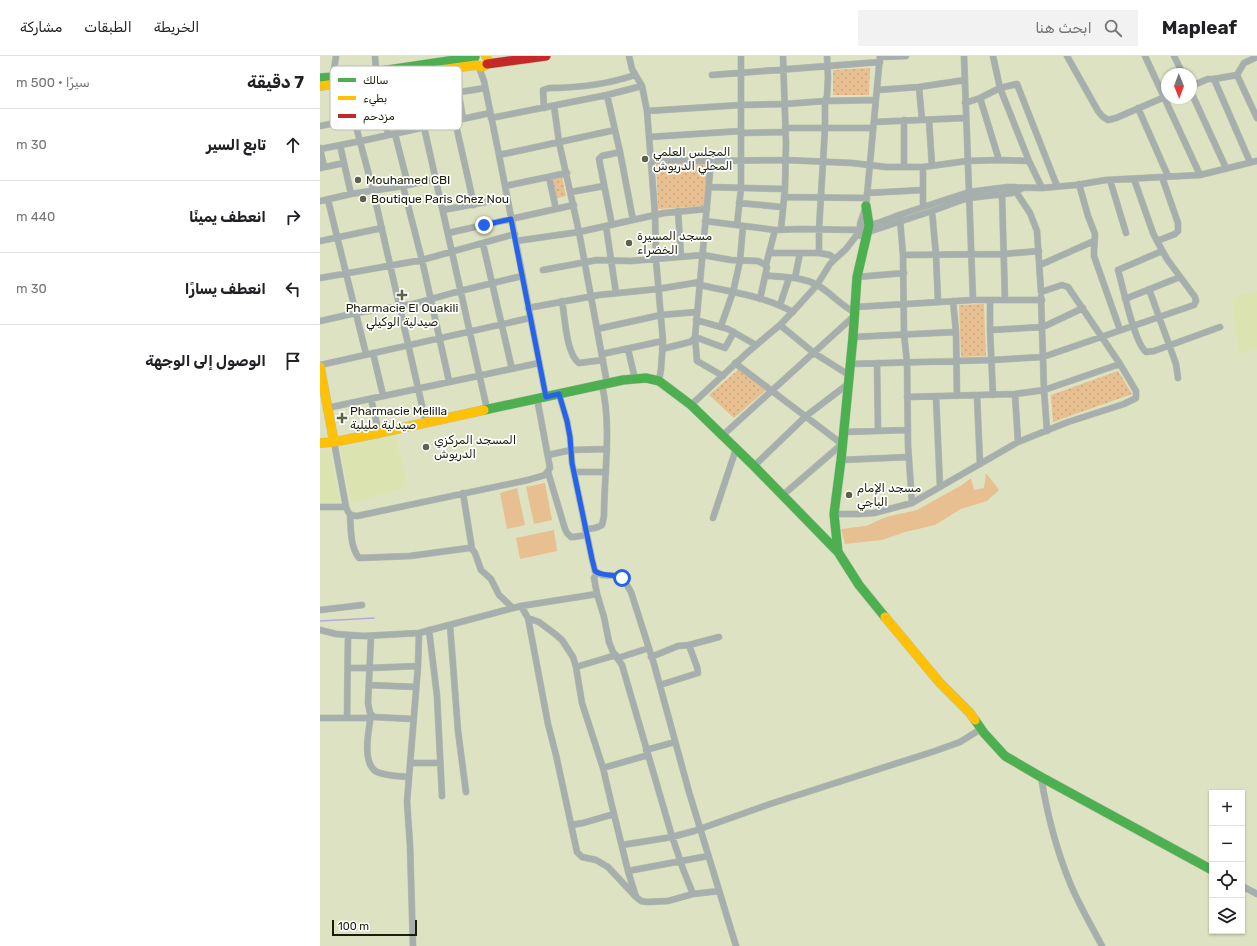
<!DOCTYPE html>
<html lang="ar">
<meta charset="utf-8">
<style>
body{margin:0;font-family:Rubik,Cairo,sans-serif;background:#f2f2f2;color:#202124;direction:rtl}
.controls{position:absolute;right:12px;bottom:12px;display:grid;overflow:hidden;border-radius:0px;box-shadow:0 1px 3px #0004}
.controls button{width:36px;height:36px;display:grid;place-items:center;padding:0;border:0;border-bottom:1px solid #e0e0e0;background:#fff;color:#202124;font:20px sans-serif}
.compass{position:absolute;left:841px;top:12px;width:36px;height:36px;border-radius:50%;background:#fff;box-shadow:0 1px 3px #0004;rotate:179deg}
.scale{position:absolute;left:12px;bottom:10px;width:85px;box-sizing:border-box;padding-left:4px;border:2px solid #191c06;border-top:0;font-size:11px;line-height:14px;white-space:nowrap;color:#191c06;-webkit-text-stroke:3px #fff;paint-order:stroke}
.stop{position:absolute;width:12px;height:12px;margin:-9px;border:3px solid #2563eb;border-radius:50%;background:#fff}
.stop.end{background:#2563eb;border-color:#fff;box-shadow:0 1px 4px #0008}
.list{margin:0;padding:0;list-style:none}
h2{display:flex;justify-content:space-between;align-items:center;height:52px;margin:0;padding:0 16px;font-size:17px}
h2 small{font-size:13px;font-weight:400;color:#757577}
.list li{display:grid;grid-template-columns:26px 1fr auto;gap:12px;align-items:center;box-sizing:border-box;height:72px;padding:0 16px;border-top:1px solid #e0e0e0}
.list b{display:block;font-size:15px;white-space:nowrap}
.list em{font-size:13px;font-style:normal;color:#757577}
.icon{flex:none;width:22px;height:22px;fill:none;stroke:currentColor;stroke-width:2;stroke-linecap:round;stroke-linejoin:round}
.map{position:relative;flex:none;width:937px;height:890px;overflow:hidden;direction:ltr}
header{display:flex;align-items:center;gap:24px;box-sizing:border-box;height:56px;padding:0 20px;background:#fff;border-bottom:1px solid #e0e0e0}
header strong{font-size:19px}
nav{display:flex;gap:22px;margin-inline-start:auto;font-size:14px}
.search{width:280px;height:36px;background:#f2f2f2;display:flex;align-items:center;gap:10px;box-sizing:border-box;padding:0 14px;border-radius:0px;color:#757577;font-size:15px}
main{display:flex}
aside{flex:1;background:#fff}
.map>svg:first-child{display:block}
</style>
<header>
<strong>Mapleaf</strong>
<div class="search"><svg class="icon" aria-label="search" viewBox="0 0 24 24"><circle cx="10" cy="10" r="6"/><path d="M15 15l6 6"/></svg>ابحث هنا</div>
<nav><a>الخريطة</a><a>الطبقات</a><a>مشاركة</a></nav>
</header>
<main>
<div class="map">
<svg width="937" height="890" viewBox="0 0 937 890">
<defs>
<pattern id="grass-dots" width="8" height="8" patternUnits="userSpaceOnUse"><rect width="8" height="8" fill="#e8bf90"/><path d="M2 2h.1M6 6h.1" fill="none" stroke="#c6a47b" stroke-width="1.8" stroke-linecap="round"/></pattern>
</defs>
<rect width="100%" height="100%" fill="#dde3c2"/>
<path fill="#dbe4b0" d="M937,234V292L919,298L912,242Z
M75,379L88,430L31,448L20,391Z
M10,395L20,447H0V396Z"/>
<path fill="url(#grass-dots)" d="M550,12L549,39H513V14Z
M336,107L387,108L385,150L338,153Z
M242,121L246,140L236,142L232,123Z
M664,248L666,300L641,301L639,249Z
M419,313L446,334L414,362L389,339Z
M798,315L812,338L733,366L731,339Z"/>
<path fill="#e8bf90" d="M666,417L679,434L667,445L641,453L615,469L585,476L562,484L525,488L521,473L546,470L566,461L597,454L642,429L651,422L654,434L664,432Z
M225,427L232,464L214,468L206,431Z
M197,432L205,469L187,473L180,437Z
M234,474L237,495L200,503L196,482Z"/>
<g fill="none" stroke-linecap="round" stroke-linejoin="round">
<path stroke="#b7a5de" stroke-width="1.5" d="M0,565L54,562"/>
<defs>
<path id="street" d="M55,0L56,16
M309,0L312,13L322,30L327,55L335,158L336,204L343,285L341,313L339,325
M507,0L508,22L507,40L505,45V72L499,173V197L510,199L515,203
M644,0L653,244
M673,0L680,32L709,105L722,132
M747,0L778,55L782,60L788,64L796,62L847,40
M825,0L880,119
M854,0L863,18
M560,1L586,0
M159,11L164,25L179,99L226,341
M104,14L111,69
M392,19L560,6
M917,19L937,62
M13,21L16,0
M28,23L34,63L53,134L106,367
M894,23L930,106
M871,30L888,23H894L917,19L924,7L937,1
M599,31L602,64
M557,34L599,31L645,24
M871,36L906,112
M287,39L300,96L313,164
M660,42L679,104
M645,47L660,42L680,32L697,28L737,130
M234,50L239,86L259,176L287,327
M224,52L223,34L229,32C258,32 288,28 315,19
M818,52L848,120
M327,55L421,49L465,48L505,45L556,44
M171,62L287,39L322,30
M143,63L139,39L140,36L165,32
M609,64L612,110
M135,65L154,149
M554,66L645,62
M0,70L34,63
M104,71L167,353
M465,72H553
M421,77L465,76
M75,78L88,129
M68,79L62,50L63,46L108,40
M329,81L421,75
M20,89L31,138
M0,92L4,111
M0,93L41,85L170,57
M179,99L295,74
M331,104L391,105L465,104L532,107L566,111H603L647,105L679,104L709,105
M584,111V64
M0,112L24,107
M229,121L236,153
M790,124L806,177
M759,128L768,160L775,178L774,194V200L800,274
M83,130L102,204L129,325
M185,130L247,117
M389,131L465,133
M251,136L284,130
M547,137L603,134
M682,138L685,244
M464,141L547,142
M8,144L46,298
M0,145L31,138L83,130L116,123
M419,147L462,151
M603,151V111
M123,154L187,142
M358,155L361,201
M612,155L616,199L618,246
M580,163L583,199
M385,165L455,174L479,173L540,174
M540,168L549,169L558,167L579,159L649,136L688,131L722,132L756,129L786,124L880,119L937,105
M292,169L279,103L282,100L300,96
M417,169L421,132V0
M286,170L296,237
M461,173L465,133L466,87L463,0
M128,177L254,149
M541,180L540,174V168L546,150L560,0
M0,185L62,172
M196,185L259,176L344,157L387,153
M837,185L855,178L858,175V167L842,121
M163,188L192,313
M842,195L798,214C803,231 814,286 826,296L834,295L900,271
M449,197H499
M446,209L455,174
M720,209L774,185
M223,214L277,204L311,205L383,199L411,204L438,205L444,208L447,211L440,243
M445,219C462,222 481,220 497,229C511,236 520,250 535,256
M537,221L584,217
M0,222L102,204L195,178
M475,222L480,197
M380,229C411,236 445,240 473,256
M829,233L856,308L858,322
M721,241L724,334L727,375
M805,243L860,221
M670,244V274
M242,245C245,261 246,298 259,307L283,304
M633,245L636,276L637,340
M460,249L469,222
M536,251L653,244H722
M208,252L279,239L338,233L380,226
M376,264L408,273L436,289
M0,265L36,257L93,248L140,235L202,220
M460,269L494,297L529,319
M401,270L413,236L420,205L423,170
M277,273L341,259L377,256
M533,281L636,276
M308,293L315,323
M342,293L370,286L373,284L375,281L391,105
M53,297L63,339
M282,298L343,285
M415,307L522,388L463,439
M557,307L558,375
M530,308L672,304L723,301L874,249L876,245L875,241L847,203L837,185L833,177L814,123
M0,309L210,262
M403,320L377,305L375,281L405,292L414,276
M239,338L247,365L250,381L252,407L272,503L275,515L282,519L299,520L304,524L311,536L334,608L369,736L416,890
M695,338L698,386
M673,339L670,274L723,271L763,252
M657,340L660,408
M587,341L695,338L724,334L800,308
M616,341L620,431
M51,343L59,377
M371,349L428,296L460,269L480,248L497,229L510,208L515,203L526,193L536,180L612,155L642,144L649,142L692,137L703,132
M7,352L219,307
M523,376L588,374
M403,379L533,261
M14,386L26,451C28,457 30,460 37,460L208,424L225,419L230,412L217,342
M228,399L251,394L287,393
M521,404L589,401
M434,410L486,360L528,328
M228,416L245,473L247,477L251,481H253L267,479
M254,416H286
M143,437L152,493
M592,447L588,390L587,306L584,278L583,199L683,198L719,195
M0,451H26
M514,458H538L554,457L592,447L698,386L748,366L804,348L816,342V335L800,308L748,231L742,229L721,236L717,175L710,157L696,136L695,131
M30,459C31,472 30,491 39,502L90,500L149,492L152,493L155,497L161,514L171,523L179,539L193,552
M393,462L416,393
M265,473C272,473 277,472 282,469L284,460C284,416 292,372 282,329
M277,517L274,522L277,538L284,561L289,586L293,596L302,609L351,777L363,813L373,838L399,835
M201,550L208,562L228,668L236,699L257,796L262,801L276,804L288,811L315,840
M0,554L42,549
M208,562L219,566L235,578L242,584L253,601L256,611L262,647L283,712L291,746L308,815L316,841L321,845L327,846L348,845L373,838
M130,569L138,675L146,736
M0,574L16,578L44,580L99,577L201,550L277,538
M109,574L117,640L122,740
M51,580L48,647L50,657L54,661L93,663
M331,601L358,590L369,589L399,581
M298,602L329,592
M256,611L296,599
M28,612H50L98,610
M49,629L96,631
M340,629L378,617L377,611L369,589
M51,659C49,673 41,708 57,716C66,720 79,720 89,721
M0,662H51
M27,662L28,579
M326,694L355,686
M90,707H120
M283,712L328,699
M721,721C727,757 736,793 750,827C759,849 771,869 782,890
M251,769L263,767L294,758
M302,789L352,781L374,775L450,748L615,695L640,686L661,673
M308,815L388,800
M922,830L937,838
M93,890L90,789L87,746L98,610L99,577"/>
<path id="fast" d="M0,22L27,20L155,1
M164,354L303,324L326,322L339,325L371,349L434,410L518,496L539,529L565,561
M518,496L514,458L521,404L533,281L537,221L549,169L546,150
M655,664L664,677L685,700L721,721L892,814"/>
<path id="slow" d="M0,30L156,9L161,11L166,9L168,5L166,0
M0,311L14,386
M0,387L14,386L59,377L164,354
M565,561L620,627L650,657L655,664"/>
<path id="jam" d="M167,8L226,0"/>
</defs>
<use href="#street" stroke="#bcc1a6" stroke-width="7"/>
<use href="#fast" stroke="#bcc1a6" stroke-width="10"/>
<use href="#slow" stroke="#bcc1a6" stroke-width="10"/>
<use href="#jam" stroke="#bcc1a6" stroke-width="10"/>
<use href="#street" stroke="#a7afae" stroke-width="6"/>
<use href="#fast" stroke="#4caf50" stroke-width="9"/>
<use href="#slow" stroke="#ffc107" stroke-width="9"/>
<use href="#jam" stroke="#c62828" stroke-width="9"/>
</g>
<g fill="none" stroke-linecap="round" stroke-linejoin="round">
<path stroke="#2563eb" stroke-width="5" d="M164,169L191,163L226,341L239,338L247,365L250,381L252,407L272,503L275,515C283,521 293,517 302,522"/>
</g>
<g fill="#5e6248" stroke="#fff" stroke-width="1.5">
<circle cx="325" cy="103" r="4"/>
<circle cx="38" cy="124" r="4"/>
<circle cx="43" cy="143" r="4"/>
<circle cx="309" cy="187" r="4"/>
<path d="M80 233h4v4h4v4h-4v4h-4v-4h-4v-4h4z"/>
<path d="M20 356h4v4h4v4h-4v4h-4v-4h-4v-4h4z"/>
<circle cx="106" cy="391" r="4"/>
<circle cx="529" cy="439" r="4"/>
</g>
<g text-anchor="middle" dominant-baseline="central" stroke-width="3.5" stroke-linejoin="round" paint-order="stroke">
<g font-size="12" fill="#191c06" stroke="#fff" text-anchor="start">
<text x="333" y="96">المجلس العلمي<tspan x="333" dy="14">المحلي الدريوش</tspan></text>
<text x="46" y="124">Mouhamed CBI</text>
<text x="51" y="143">Boutique Paris Chez Nou</text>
<text x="317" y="180">مسجد المسيرة<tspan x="317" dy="14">الخضراء</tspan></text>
<text x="82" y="252" text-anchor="middle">Pharmacie El Ouakili<tspan x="82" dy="14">صيدلية الوكيلي</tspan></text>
<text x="30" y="355">Pharmacie Melilla<tspan x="30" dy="14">صيدلية مليلية</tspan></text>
<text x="114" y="384">المسجد المركزي<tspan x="114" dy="14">الدريوش</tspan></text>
<text x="537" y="432">مسجد الإمام<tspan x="537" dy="14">الباجي</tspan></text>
</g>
</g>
<rect x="10" y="10" width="132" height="64" rx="6" fill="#fff" stroke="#babbb4" stroke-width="1"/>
<rect x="18" y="22" width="18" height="4" fill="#4caf50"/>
<rect x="18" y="40" width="18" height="4" fill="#ffc107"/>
<rect x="18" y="58" width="18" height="4" fill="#c62828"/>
<g font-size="11" fill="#191c06">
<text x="43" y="28">سالك</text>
<text x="43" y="46">بطيء</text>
<text x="43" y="64">مزدحم</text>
</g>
</svg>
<div class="controls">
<button>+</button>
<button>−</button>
<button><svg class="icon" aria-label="locate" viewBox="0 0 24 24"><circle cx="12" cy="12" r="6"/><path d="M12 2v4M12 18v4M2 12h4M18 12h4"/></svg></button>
<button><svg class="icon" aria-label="layers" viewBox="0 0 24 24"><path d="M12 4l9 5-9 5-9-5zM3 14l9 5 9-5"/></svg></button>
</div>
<svg class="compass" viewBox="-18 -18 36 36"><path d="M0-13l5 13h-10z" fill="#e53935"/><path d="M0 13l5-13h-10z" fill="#757577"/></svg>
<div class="scale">100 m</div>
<div class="stop" style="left:302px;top:522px"></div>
<div class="stop end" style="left:164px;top:169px"></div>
</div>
<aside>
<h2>7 دقيقة<small>سيرًا · 500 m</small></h2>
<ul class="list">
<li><svg class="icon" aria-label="ahead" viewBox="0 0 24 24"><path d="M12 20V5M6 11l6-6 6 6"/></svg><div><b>تابع السير</b></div><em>30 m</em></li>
<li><svg class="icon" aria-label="right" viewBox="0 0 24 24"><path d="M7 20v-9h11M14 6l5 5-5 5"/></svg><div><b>انعطف يمينًا</b></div><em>440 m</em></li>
<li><svg class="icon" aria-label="left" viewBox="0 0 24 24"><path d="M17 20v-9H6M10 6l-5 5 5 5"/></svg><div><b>انعطف يسارًا</b></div><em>30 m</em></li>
<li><svg class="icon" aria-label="arrive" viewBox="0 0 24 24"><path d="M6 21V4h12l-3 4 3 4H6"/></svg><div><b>الوصول إلى الوجهة</b></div></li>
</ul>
</aside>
</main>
